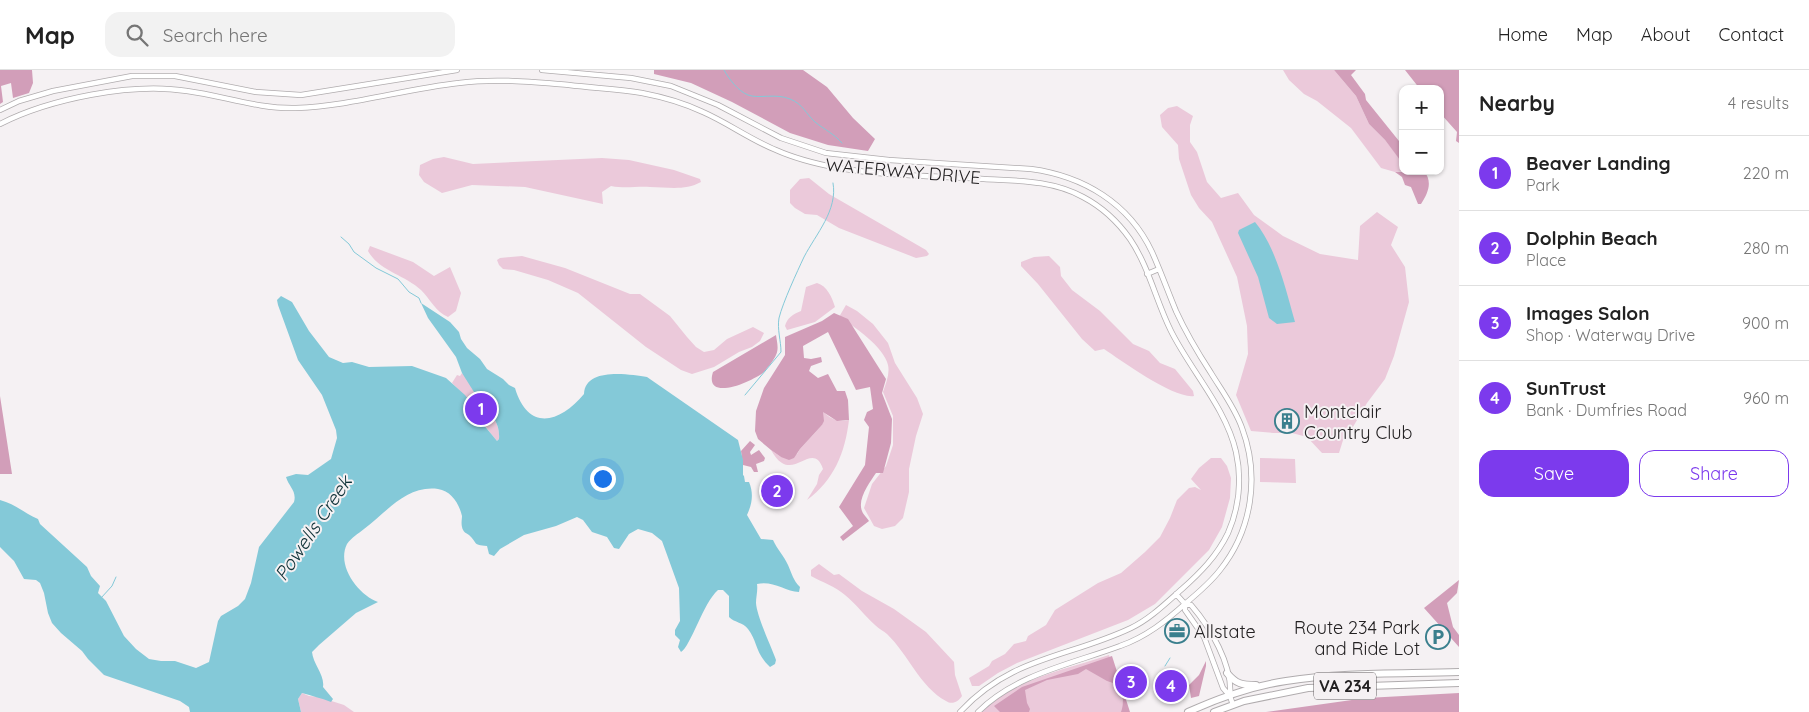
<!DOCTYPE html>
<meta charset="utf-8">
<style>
body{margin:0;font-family:Quicksand,sans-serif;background:#f2f2f2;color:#222}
.controls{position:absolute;right:15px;top:15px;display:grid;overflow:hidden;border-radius:10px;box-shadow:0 1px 4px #0004}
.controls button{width:45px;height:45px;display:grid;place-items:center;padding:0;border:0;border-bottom:1px solid #e0e0e0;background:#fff;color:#222;font:25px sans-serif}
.you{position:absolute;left:602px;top:408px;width:18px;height:18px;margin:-12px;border:4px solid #fff;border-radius:50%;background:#1a73e8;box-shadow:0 0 0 8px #1a73e833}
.badge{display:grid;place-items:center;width:32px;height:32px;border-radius:50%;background:#7c3aed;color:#fff;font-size:16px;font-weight:700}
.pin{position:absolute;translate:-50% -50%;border:2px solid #fff;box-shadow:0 1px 5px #0006}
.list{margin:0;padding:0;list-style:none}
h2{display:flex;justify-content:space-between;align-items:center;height:65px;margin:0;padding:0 20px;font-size:21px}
h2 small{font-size:16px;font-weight:400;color:#767676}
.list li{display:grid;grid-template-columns:32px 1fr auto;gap:15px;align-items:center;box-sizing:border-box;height:75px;padding:0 20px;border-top:1px solid #e0e0e0}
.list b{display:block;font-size:19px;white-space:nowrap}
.list p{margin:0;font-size:16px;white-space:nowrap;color:#767676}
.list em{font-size:16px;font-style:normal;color:#767676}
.actions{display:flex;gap:10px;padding:15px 20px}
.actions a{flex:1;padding:11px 0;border:1px solid #7c3aed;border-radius:15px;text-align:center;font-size:18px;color:#7c3aed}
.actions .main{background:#7c3aed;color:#fff}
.icon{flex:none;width:28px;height:28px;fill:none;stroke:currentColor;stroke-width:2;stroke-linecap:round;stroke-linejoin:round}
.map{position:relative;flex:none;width:1459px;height:642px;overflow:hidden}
header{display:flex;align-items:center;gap:30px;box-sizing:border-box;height:70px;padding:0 25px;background:#fff;border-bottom:1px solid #e0e0e0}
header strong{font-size:24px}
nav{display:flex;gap:28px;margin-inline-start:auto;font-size:18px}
.search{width:350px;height:45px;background:#f2f2f2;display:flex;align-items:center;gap:12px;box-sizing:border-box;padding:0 18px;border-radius:15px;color:#767676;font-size:19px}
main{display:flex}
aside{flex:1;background:#fff}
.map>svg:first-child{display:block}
</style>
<header>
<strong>Map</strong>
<div class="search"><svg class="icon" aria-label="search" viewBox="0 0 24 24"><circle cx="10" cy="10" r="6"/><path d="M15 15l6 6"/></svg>Search here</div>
<nav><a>Home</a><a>Map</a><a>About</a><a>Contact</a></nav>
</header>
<main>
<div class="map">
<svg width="1459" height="642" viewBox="0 0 1459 642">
<rect width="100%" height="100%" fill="#f5f1f3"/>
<path fill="#ebc9da" d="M1283,0H1334L1356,26L1369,54L1385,70L1403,93L1404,101L1395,102L1381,98L1351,58L1317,31L1304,24L1289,10Z
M1177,36L1193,46L1190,55V72L1197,82L1207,112L1221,128L1238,123L1254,145L1283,166L1320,184L1358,190L1360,156L1377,142L1398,157L1391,175L1405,197L1409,232L1394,286L1385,309L1367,333L1350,362L1344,367L1339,383H1322L1307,367L1292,363H1274L1251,361L1236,325L1248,284L1247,256L1237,207L1212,152L1199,138L1191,125L1179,89L1178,75L1162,57L1160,45L1168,38Z
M444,87L473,94L602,88L629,90L674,100L700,109L701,112C685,121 667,117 650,117C636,116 626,119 611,116L602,122L603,134L525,117L472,115L442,123L424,112L419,105L420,95L433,89Z
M809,108L829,124L926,180L929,184L927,186L916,188L839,158L817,145L805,144L795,138L790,133V120L800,109Z
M370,176L413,192L434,206L450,197L461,223L456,241L448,247C436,242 430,229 421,220C405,205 379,201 368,181Z
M522,186L565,198L630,224H640L670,246L687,267L696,277L704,282L714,280L727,269L753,257L764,263L760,271L752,277L739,282L714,297L692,304L681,300L646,277L578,223L548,210L514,200L503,199L499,195L497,190L500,188Z
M1049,186L1060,197L1061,206L1072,220L1100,241L1133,274L1149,281L1160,293L1175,299L1193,321L1194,326C1174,329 1122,291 1104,279L1095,281L1082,269L1038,214L1021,196V192L1034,187Z
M817,213C827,216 832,227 835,237L815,252L787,260L785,256C787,248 793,244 801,241L806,217Z
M846,235L857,241L873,254L888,273L895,293L917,328L923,344L916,366L909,399V422L903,448L895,456L882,459L874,456L864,438L872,414L886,396L893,375V346L883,322C886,313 890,304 888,295C884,277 854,256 839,247Z
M462,303L487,334L486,337C494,348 500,355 499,369L497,371C480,352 472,331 452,313L457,305L460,306Z
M823,341C830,349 839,353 849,350C845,383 834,410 807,430L817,414L819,405L823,399C814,373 798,403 782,393C777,390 774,385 771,380L781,387L797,384L800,379L822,355Z
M1211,388H1221L1227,396L1231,408L1230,428L1222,457L1209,480L1155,534L1128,550L1017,593L998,603L979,616H972L969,608L989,596L992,591L1005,584L1014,574L1026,571L1028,566L1046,555L1055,540L1098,513L1121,503L1145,482L1160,467L1170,448L1177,430L1189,418L1195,417L1201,420L1191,409L1199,398Z
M1260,388L1295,389L1296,413L1260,412Z
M819,494L834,505L839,504L862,521L894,539L926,562L954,592L955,605L962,626C958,632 952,635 946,631C920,617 908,584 887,564C884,561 879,559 875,555C865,546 856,534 845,525C836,517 822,512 811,506V500Z
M1109,585L1126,642H981C1017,608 1064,600 1109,585Z
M302,623L309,626L319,627L344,635L354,642H301L298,629Z"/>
<path fill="#d29eb9" d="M0,0H32L33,13L29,23L13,28L11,13L1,16L3,32L0,34Z
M654,0H803L827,17L853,48L875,69L868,81L828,75L790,63L732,32L691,13L654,4Z
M1334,0H1356L1351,5L1365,24L1366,30L1403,76V94L1385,70L1369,54L1356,26Z
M1405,0H1459V73L1456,71L1457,62L1440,43V19H1420Z
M1424,101C1433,112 1428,123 1421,134H1418L1411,117L1405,115L1402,107L1395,102Z
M834,243L848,249L886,309L882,323L892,349L891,373L883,403H876C870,412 857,429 862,441C863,444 867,448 869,451L843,471L840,467L853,456L839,437L865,395L869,357L864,350L867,342L873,339L870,317L856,320L828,262L803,276L804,288L811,289L821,287L822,292L811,296L809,301L818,308L828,304L837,321H845L848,330L849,350L837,351L823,342L824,351L822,355L800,379L794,388L789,390L781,387L771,380L758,369L755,361L756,341L764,318L785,285V267L822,251Z
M776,265C777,272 779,279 776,285C774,290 768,297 765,301C756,310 703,334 713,302Z
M0,326L12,404H0Z
M750,371L755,375L750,382L751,385L759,380L765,388L764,391L756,394L758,402H754L751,397L743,395L741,381Z
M1459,510L1457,523L1447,533L1453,557L1459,565V577L1424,538Z
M1112,586L1130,642H1121C1125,631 1122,623 1116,614L1107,611L1086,599L1078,604L1047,610L1025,620L1027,633L1030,639L1029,642H1000L994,636L1022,617Z
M1206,591V596L1199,626L1191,628L1189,615L1199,605Z
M1459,623V642H1266L1366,628Z"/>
<path fill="#84c9d8" d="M1255,152C1276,177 1286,220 1295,252L1277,254L1269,248L1258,207L1238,163L1239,160Z
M281,226L292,232L309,261L329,287L343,293L352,292L369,297L412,296L446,308L465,325L477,341L483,354L497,371L499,369C500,355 494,348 486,337L487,334L474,322L462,303L456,287L428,248L421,233L450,252L459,262L461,269L467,278L480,289L487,299L503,309L509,315L515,318C528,362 560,353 584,324C585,297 629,304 647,307L738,370L743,390V405L744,406L745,412H749C754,424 752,434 747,445L761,469L773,470C777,479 784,486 788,495C792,504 793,510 800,517L799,522C785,521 772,510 757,514C758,520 756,527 756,533C757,547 771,576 776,590L775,594L770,597C755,583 758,572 748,559C743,552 735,553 729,547V526L723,520H718C703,533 691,576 681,582L678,577L680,570L675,565V560L680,551L679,518L666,482L662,471L652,463L638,459L629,464L619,479L614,478L607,467L592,462L583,450L577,447L556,456L524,465L500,479L494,486L489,484L487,476C472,475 478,473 469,465C466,463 463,462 462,457C461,453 462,449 462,446C459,433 451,421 438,419C406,415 387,442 364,459C358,464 352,467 347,474C336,496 359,525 378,532L356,543L319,575L312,582C313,594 325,605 323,617L333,629L331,632C321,628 312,626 302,623L298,629L301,642H190L189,637L180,631L104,605L88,589L82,581L61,563L52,553L48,543L44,523L40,513L36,510L24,509L14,491L0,477V430C15,434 24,443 38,449L40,454L87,497L91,506L100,516L98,523L106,531L124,566L136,579L149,589L161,591H175L196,598L209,592L218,551L221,546L238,536L245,529L251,513L259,477L294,432C297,421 289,417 286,407L296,404L308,405L331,389L337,368L336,360L322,325L298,290L278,235L277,230Z"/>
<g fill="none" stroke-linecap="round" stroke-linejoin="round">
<path stroke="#84c9d8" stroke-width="1" d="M724,0C729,9 738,21 748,25C758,29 776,23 790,29C803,34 806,44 815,52C825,60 833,63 842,73
M341,167L349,174L354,182L376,198L398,209L409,222L419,228L421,233
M745,325L781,282C781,271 777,259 779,248C783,232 797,202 804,187C816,164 838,140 833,113
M101,528L112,516L116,507
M1165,596L1170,588"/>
<defs>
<path id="secondary" d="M542,0L631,8L671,16L718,35L781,68L826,83L889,90L1031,99C1083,106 1129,133 1152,182C1161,202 1168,222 1176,241C1186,263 1198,283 1211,303C1222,321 1235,338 1242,358C1260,406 1252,460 1220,500C1210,513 1198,523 1186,533C1166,551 1146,567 1120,576C1072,594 1016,604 978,642
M0,40L19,31L53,21L132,6H175L256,22L301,25L457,0
M0,54C49,29 132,12 187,21C224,26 258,39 296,38C351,36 404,19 459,13C496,8 532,12 569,15C593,18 618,19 642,23C663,27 684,33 703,42C728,53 751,70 776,80C796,89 817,94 838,98C886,106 936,106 984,109C1018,111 1052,110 1083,127C1102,137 1118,152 1130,169C1149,197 1156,231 1171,261C1191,301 1226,338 1236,382C1242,409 1239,438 1228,463C1217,486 1200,503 1182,519C1166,533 1150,549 1131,558C1068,588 1012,586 960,642
M1147,204L1159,199
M1176,524L1185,534V540L1204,567L1223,618L1230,626L1233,635
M1185,534L1191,535C1210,557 1233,595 1230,626"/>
<path id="highway" d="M1227,603C1236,614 1242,615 1256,615
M1188,642C1219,628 1253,616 1286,611C1343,602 1402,604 1459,602
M1214,642L1244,631L1308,618L1459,613"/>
</defs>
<use href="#secondary" stroke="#b0acae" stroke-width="6"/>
<use href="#highway" stroke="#b0acae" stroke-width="8"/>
<use href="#secondary" stroke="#fff" stroke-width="4.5"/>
<use href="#highway" stroke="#fff" stroke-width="6"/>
</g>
<defs>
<symbol id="building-ring" viewBox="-11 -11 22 22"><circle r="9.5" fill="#f5f1f3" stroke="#3a7f8d" stroke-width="1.5"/><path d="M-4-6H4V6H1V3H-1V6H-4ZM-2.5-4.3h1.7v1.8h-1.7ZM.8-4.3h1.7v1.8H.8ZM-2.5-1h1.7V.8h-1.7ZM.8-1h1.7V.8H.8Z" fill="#3a7f8d"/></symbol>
<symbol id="office-ring" viewBox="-11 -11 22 22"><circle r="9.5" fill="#f5f1f3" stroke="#3a7f8d" stroke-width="1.5"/><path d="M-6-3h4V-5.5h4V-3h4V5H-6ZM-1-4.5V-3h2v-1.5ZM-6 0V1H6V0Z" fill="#3a7f8d"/></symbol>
<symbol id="parking-ring" viewBox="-11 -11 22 22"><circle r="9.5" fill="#f5f1f3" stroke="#3a7f8d" stroke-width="1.5"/><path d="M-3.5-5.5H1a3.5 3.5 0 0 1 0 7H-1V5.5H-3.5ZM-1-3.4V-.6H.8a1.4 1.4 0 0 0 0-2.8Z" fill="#3a7f8d"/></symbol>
</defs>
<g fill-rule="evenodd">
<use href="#building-ring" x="1273" y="337" width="28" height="28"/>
<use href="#office-ring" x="1163" y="547" width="28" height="28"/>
<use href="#parking-ring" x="1424" y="553" width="28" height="28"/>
</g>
<g text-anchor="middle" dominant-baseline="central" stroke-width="4" stroke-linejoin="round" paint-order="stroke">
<rect fill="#f5f1f3" stroke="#625f61" stroke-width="1" x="1314" y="602.5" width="62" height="27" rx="4"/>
<g font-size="16" font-weight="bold" fill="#232122">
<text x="1345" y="616">VA 234</text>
</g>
<g font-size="18" fill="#232122" stroke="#f5f1f3">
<text transform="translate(903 101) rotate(5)">WATERWAY DRIVE</text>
</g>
<g font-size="18" fill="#232122" stroke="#f5f1f3" text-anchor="start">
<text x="1304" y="341">Montclair<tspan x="1304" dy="21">Country Club</tspan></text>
<text x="1420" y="557" text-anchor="end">Route 234 Park<tspan x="1420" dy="21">and Ride Lot</tspan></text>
<text x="1194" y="561">Allstate</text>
</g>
<g font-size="19" font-style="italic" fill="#0e3137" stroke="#f5f1f3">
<text transform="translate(313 458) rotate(-56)">Powells Creek</text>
</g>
</g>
</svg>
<div class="controls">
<button>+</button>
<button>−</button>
</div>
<div class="you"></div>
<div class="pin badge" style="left:481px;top:339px">1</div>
<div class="pin badge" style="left:777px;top:421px">2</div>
<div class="pin badge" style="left:1131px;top:612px">3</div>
<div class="pin badge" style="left:1171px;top:616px">4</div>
</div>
<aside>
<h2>Nearby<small>4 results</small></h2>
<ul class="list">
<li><span class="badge">1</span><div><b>Beaver Landing</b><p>Park</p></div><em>220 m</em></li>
<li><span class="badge">2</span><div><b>Dolphin Beach</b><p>Place</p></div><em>280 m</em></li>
<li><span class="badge">3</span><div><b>Images Salon</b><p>Shop · Waterway Drive</p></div><em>900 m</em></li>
<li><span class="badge">4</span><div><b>SunTrust</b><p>Bank · Dumfries Road</p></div><em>960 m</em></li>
</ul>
<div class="actions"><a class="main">Save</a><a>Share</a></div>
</aside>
</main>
